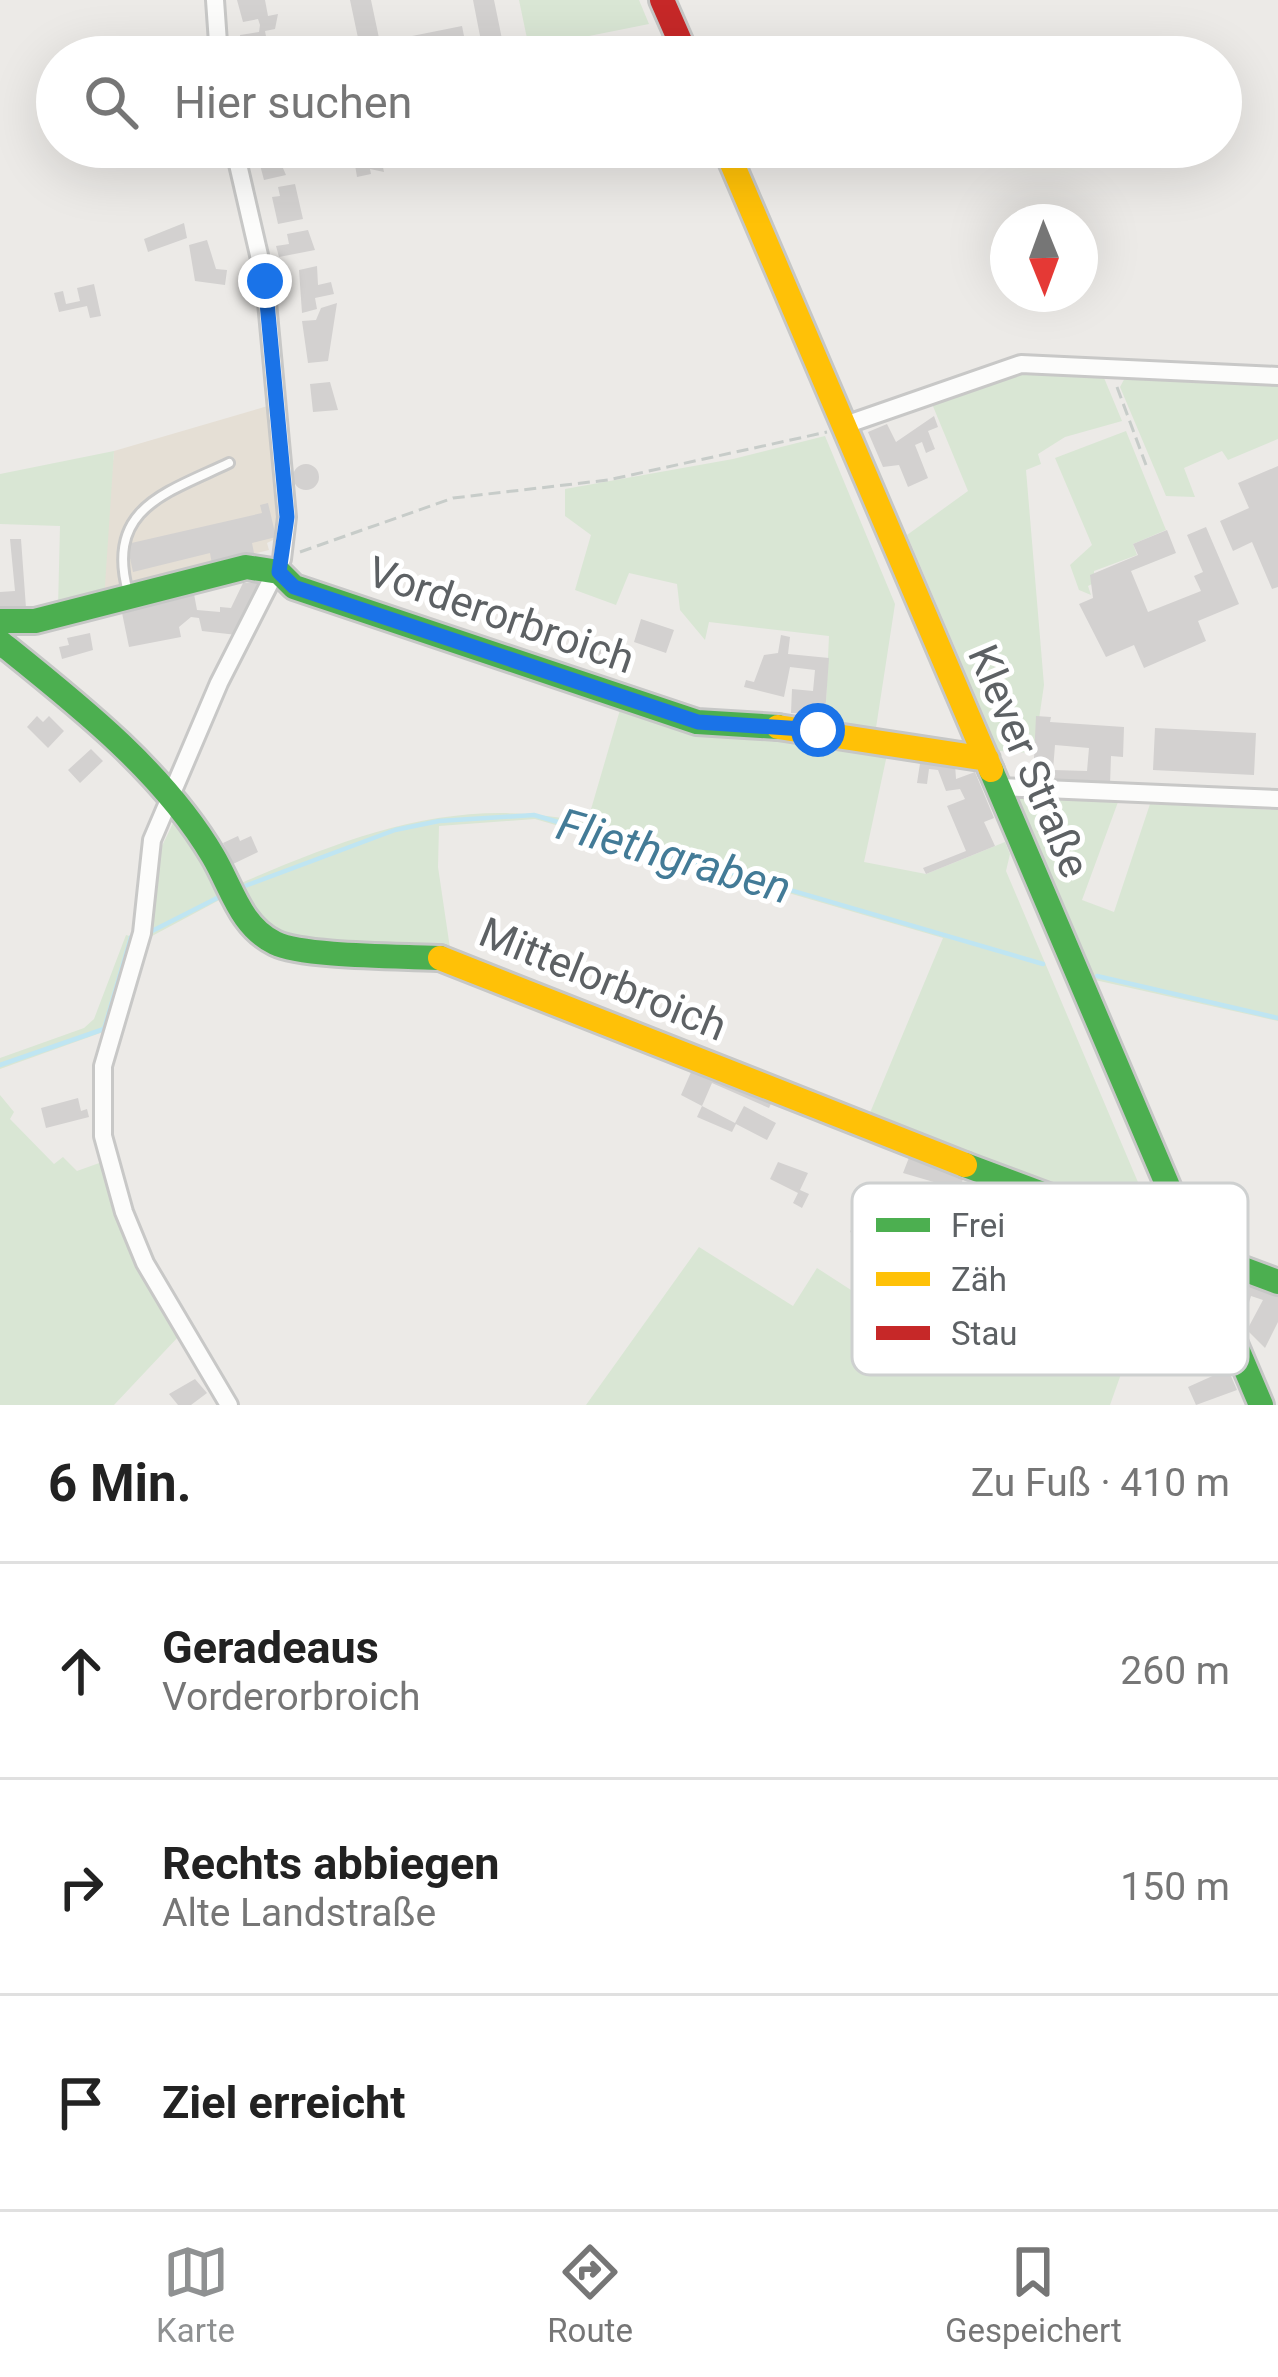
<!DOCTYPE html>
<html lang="de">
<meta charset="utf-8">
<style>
body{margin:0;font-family:Roboto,sans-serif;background:#f6f6f6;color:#222}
.compass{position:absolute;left:990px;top:204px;width:108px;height:108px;border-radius:50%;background:#fff;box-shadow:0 12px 48px #0002;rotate:179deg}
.stop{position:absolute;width:36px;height:36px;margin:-27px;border:9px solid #1a73e8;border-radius:50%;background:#fff}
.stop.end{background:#1a73e8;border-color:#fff;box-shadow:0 3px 12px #0008}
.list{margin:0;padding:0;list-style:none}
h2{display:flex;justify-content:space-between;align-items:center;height:156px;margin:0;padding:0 48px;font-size:51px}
h2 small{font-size:39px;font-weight:400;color:#767676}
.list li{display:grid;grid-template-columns:78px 1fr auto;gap:36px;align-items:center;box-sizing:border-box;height:216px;padding:0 48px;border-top:3px solid #e0e0e0}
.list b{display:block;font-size:45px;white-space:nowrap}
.list p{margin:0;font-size:39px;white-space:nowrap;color:#767676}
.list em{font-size:39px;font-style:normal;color:#767676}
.icon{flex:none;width:66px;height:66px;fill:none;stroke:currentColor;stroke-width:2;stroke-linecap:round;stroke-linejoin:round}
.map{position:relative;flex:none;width:1278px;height:1405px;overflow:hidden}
.search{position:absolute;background:#fff;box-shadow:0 12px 48px #0002;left:36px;right:36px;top:36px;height:132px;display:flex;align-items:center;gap:30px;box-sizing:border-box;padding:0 42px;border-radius:66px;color:#767676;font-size:45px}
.sheet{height:804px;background:#fff}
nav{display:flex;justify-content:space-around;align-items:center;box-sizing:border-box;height:168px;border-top:3px solid #e0e0e0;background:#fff;font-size:33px;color:#767676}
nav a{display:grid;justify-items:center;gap:6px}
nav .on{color:#8f9192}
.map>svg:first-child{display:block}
</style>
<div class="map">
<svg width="1278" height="1405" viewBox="0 0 1278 1405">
<rect width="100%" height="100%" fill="#eceae7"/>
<path fill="#e5dfd5" d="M271,405L281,536L267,543L269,550L101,592L114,451Z"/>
<path fill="#d9e6d4" d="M519,0H639L649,24L529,48Z
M1019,368L1102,373L1122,421L1065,437L1038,454L1041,464L1026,470L1044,685L1034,753L999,751L907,535L968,491L930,399Z
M1127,374L1278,382V439L1228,460L1222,451L1184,468L1195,497L1166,496L1120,387Z
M1126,431L1166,530L1133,544L1137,555L1094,571V583L1088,586L1091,595L1079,590L1070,565L1092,545L1055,458Z
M825,436L895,604L875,734L825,724L829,636L709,622L705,640L680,610L677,584L629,573L616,605L575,590L591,535L565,516V489L733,459Z
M114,451L104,600L58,608L60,526L0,524V474Z
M622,703L888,750L864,862L926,874L1005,842L1010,854L1006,871L1157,1227L867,1120L943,938L535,819L439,826L438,867L451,955L288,937L261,927L232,887C351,836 457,793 587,823Z
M1018,796L1118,802L1082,900L1114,912L1150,804L1278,810V1021L1095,980Z
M177,815L225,897L152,936L160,850Z
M126,935L136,938L106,1031L0,1069V1058L84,1028L94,1019Z
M0,1095L14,1112L10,1119L54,1164L63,1157L77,1171L102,1162L120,1225L179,1336L114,1405H0Z
M873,1243L952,1269L1000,1270L1064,1296L1053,1322L1127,1357L1110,1405H586L699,1247L793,1306L817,1268L851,1290Z"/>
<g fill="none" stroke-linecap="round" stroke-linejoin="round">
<path stroke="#bfe5f2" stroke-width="4.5" d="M242,887L395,830L439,821L534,815L1043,964
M152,931L223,895
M1097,976L1278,1018
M0,1065L104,1029L131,937"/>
</g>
<path fill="#d3d1d0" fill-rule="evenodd" d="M237,0H265L268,16L278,14L275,29L265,31L270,57H242L240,35L259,32L260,25L258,19L243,22Z
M350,0H371L383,57H362Z
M473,0H494L502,39L486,42L480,36Z
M462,26L466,46L398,57L397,39Z
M268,147H288L290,157L279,159L286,175L264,180L260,165L269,157Z
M368,157L369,165L381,158L384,172L370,169L371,174L357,177L354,159Z
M295,184L303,219L278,224L272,197L280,196L278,187Z
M184,223L187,238L148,252L144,239Z
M308,230L315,250L279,257L276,246L289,244L287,234Z
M207,240L216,269L227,270L225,285L195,281L189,245Z
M317,266L318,285L331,282L334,294L315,298L317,309L302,313L299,270Z
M94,284L101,316L90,318L87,306L59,312L54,293L63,291L66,304L80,301L77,288Z
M337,303L328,361L308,363L302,321L316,320L321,308Z
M330,382L338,410L313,412L310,384Z
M934,416L938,427L928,431L935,449L926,453L922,442L915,445L928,478L908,487L899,465L883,467L868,432L887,424L896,442Z
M293 477a13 13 0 1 1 26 0a13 13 0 1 1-26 0Z
M1278,466V587L1272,589L1252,542L1233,551L1220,521L1249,508L1238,483Z
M268,503L276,537L252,543L254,553L212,564L210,553L133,572L127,544L262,513L260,505Z
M1206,527L1239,604L1198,621L1206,641L1144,668L1134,645L1106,657L1079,604L1093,598L1090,575L1138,555L1133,544L1167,530L1176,553L1131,571L1148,612L1201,591L1194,576L1203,572L1187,535Z
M10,539H21L26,608L0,610V592L15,591Z
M243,583H262L237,635L202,631L199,618L191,617L179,627L181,637L129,647L121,608L194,594L197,610L220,612V607L231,608Z
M641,619L674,630L666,653L634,642Z
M90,633L93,650L62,659L59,647L69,645L67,638Z
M573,633L621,649L615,669L567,653Z
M781,635L790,637L788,654L829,658L825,715L791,713L792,689L813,691L815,670L790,667L784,697L744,687L746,680L754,682L764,655L778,653Z
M37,716L43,722L49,716L64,731L48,748L27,727Z
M1036,716L1051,717L1050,722L1124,727L1123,757L1111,756L1110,785L1033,780ZM1055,745L1089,748L1087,771L1053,770Z
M1155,728L1256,733L1254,775L1153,770Z
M91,749L103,761L80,783L68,770Z
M921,757L955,764L956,779L975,772L994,818L984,822L995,846L926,874L923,868L966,851L947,806L965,799L960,789L946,791L938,770L929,769L927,784L917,783Z
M238,836L240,841L251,836L258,852L233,864L223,843Z
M695,1063L774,1097L769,1108L712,1083L702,1106L681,1095Z
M78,1098L81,1111L87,1109L89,1117L46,1128L41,1108Z
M702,1106L735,1123L744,1106L776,1123L767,1140L736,1124L732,1132L697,1117Z
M910,1155L965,1175L961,1184L985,1197L972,1218L954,1208L937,1239L878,1208L896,1189L914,1196L909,1207L934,1221L944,1185L903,1173Z
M778,1162L808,1173L800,1190L809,1194L802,1208L793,1203L798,1193L770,1179Z
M856,1218L878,1228L872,1242L850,1232Z
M1233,1273L1278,1287V1322L1265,1348L1247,1330L1263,1300L1251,1296L1247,1309L1238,1313L1228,1289Z
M1228,1369L1237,1390L1196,1405L1188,1387Z
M195,1379L207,1393L191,1405H178L169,1394Z"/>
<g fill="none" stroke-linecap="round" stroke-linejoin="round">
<defs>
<path id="lane" d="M128,592C105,508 166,493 229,463"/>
<path id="street" d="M215,0L219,57
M845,425L1021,364L1278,376
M998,787L1278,799
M229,1405L145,1263L124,1212L103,1136V1066L142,933L152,840L219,683L282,559L287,517L265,281L234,147"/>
<path id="fast" d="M0,621H35L246,567L279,572L294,587L697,722L778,727
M0,642C76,703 163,771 213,856C232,888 240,926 275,943C303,957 404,956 440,958
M991,770L1261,1405
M965,1165L1278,1282"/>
<path id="slow" d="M725,147L991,770
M778,727L987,759
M440,958L965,1165"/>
<path id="jam" d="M662,0L687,57"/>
</defs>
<use href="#lane" stroke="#c8c8c7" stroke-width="14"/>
<use href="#street" stroke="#c8c8c7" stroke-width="22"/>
<use href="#fast" stroke="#c6c7c6" stroke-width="30"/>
<use href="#slow" stroke="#c6c7c6" stroke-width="30"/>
<use href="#jam" stroke="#c6c7c6" stroke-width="30"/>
<path stroke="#c7ccc9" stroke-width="3" stroke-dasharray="12 6" stroke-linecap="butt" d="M1117,387L1146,465
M300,552L453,498L608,480L827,432"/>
<use href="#lane" stroke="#fcfcfb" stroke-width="8"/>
<use href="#street" stroke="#fcfcfb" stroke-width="16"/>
<use href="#fast" stroke="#4caf50" stroke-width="24"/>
<use href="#slow" stroke="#ffc107" stroke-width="24"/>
<use href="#jam" stroke="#c62828" stroke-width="24"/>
</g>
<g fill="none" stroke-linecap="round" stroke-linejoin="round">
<path stroke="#1a73e8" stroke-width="15" d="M265,281L287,517L279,572L294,587L698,722L818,730"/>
</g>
<g text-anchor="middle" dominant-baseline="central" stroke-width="10" stroke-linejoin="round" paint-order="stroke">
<g font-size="42" fill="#5d6164" stroke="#fff">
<text transform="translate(501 615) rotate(19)">Vorderorbroich</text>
<text transform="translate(1029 761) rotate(67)">Klever Straße</text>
<text transform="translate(603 979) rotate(22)">Mittelorbroich</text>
</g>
<g font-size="45" font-style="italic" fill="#437b97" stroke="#fff">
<text transform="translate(674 856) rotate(16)">Fliethgraben</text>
</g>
</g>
<rect x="852" y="1183" width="396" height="192" rx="18" fill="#fff" stroke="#ced0d0" stroke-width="3"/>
<rect x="876" y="1218" width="54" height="14" fill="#4caf50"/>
<rect x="876" y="1272" width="54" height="14" fill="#ffc107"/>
<rect x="876" y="1326" width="54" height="14" fill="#c62828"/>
<g font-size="33" fill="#5d6164">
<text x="951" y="1237">Frei</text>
<text x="951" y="1291">Zäh</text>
<text x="951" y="1345">Stau</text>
</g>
</svg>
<svg class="compass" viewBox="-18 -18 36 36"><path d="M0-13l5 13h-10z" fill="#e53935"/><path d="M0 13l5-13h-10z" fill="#767676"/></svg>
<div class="stop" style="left:818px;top:730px"></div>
<div class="stop end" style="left:265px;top:281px"></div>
<div class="search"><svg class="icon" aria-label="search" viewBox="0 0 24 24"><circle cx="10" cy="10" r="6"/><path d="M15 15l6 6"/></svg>Hier suchen</div>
</div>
<section class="sheet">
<h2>6 Min.<small>Zu Fuß · 410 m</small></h2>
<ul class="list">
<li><svg class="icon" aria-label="ahead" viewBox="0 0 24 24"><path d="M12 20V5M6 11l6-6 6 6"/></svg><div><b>Geradeaus</b><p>Vorderorbroich</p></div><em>260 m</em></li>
<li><svg class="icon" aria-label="right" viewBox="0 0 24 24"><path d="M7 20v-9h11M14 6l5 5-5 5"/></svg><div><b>Rechts abbiegen</b><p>Alte Landstraße</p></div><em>150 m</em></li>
<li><svg class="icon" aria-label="arrive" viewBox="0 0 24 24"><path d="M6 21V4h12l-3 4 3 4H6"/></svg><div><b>Ziel erreicht</b></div></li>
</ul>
</section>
<nav>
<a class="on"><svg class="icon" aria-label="map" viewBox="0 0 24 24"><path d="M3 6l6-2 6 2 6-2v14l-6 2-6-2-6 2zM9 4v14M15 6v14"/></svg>Karte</a>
<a><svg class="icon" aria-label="directions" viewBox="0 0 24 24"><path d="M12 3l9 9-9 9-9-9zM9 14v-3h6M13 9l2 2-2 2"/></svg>Route</a>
<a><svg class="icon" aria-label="saved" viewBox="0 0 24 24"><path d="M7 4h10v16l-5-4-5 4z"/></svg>Gespeichert</a>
</nav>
